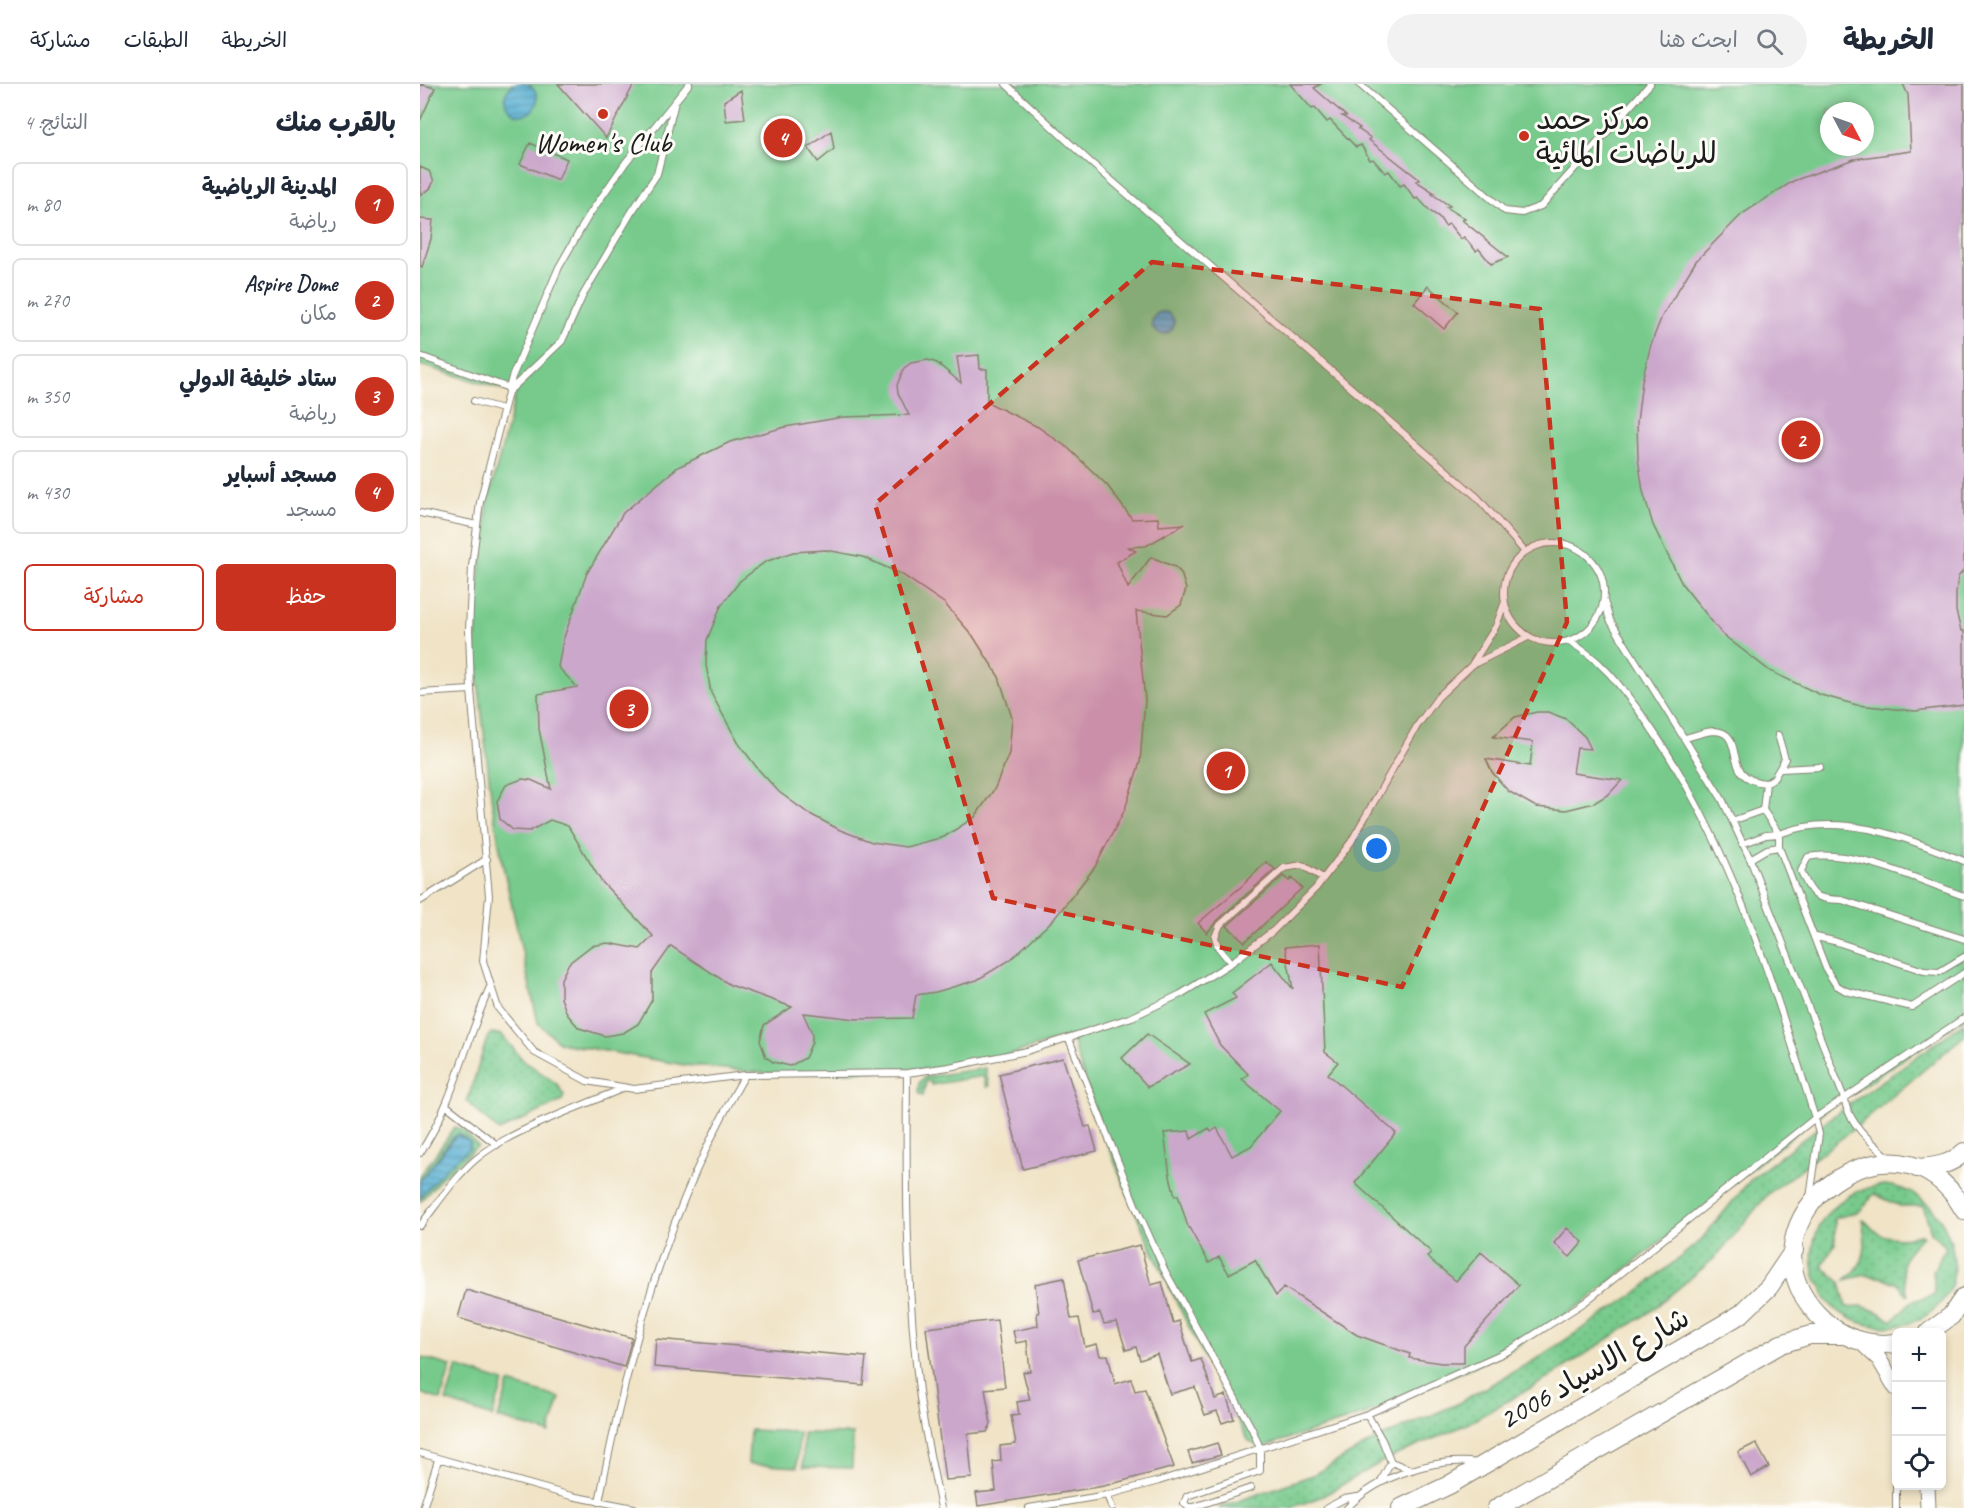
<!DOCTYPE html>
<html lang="ar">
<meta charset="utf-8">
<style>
body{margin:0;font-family:Caveat,"Playpen Sans Arabic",sans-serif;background:#f2f2f3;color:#1f2937;direction:rtl}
.controls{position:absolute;right:18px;bottom:18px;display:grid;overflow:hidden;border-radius:9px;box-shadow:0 3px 9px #0003}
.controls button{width:54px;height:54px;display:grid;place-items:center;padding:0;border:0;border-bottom:2px solid #e0e1e3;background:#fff;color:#1f2937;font:30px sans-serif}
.compass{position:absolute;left:1400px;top:18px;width:54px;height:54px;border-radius:50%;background:#fff;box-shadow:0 3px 9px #0003;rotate:131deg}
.you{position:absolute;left:957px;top:765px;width:21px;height:21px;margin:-15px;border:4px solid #fff;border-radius:50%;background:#1a73e8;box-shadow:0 0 0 9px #1a73e833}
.badge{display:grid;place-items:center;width:39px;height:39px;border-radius:50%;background:#c8321e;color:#fff;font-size:20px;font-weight:700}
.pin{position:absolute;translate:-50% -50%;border:3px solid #fff;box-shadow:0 2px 6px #0006}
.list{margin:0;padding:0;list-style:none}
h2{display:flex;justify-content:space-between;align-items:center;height:78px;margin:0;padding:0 24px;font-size:26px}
h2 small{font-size:20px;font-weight:400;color:#747a83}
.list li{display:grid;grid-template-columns:39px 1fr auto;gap:18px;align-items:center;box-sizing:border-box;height:84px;margin:0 12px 12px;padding:0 12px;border:2px solid #e0e1e3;border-radius:9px}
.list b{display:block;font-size:22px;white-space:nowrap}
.list p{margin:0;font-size:20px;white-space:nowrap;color:#747a83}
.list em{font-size:20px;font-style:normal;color:#747a83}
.actions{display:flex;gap:12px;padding:18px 24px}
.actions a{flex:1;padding:14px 0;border:2px solid #c8321e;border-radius:9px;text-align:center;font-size:21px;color:#c8321e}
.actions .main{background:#c8321e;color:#fff}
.icon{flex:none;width:33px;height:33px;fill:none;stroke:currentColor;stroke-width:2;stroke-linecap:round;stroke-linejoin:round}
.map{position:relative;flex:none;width:1544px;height:1424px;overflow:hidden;direction:ltr}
header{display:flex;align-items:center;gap:36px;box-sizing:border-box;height:84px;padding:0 30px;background:#fff;border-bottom:2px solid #e0e1e3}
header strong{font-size:28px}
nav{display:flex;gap:33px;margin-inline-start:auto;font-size:21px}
.search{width:420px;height:54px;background:#f2f2f3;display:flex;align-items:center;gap:15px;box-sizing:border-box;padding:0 21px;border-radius:33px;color:#747a83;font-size:22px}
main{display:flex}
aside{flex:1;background:#fff}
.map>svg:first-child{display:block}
</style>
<header>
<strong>الخريطة</strong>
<div class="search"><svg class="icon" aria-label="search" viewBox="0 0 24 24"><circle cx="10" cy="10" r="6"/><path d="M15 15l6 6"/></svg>ابحث هنا</div>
<nav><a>الخريطة</a><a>الطبقات</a><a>مشاركة</a></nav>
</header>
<main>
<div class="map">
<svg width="1544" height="1424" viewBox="0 0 1544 1424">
<defs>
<pattern id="green-dots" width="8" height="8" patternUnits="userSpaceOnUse" patternTransform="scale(1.5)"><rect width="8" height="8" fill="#77ca8c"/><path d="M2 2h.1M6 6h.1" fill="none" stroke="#66ad78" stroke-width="1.8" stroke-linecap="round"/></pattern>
<pattern id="water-rules" width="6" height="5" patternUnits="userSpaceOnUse" patternTransform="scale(1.5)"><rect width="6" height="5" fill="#53add1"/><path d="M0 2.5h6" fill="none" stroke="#448ca9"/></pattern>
</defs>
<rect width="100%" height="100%" fill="#fdfcf7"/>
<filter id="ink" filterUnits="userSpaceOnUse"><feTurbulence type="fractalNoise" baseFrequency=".0167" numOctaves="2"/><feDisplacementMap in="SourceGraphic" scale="12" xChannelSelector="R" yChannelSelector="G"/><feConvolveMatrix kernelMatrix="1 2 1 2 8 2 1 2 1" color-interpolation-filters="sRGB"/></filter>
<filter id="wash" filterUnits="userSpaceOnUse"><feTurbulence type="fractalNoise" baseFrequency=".008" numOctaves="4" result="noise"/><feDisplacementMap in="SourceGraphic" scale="24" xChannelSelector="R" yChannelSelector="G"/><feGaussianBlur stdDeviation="1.35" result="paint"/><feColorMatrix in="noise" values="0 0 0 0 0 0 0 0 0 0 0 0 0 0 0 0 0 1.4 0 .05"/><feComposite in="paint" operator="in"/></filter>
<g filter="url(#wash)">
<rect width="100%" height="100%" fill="#f0e3c6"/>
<path fill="url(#green-dots)" stroke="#4a7354" stroke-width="1.5" fill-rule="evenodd" d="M1544,939V952L1435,1044L1348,1110L1296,1173L1230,1228L1130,1293L1045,1341L965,1376L903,1412L871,1424H798L893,1391L955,1356L1035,1321L1118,1274L1216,1209L1280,1157L1332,1094L1421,1026Z
M71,949L82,951L103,976L137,1000L144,1011L142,1017L79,1047L47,1018L67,954Z
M565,984L569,1002L566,1003L563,992L511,1001L510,997H506L503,1012L498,1009L499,999L505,993Z
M35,1043L43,1046L58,1062L22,1093L0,1118C0,1103 37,1073 50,1064V1058L39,1050L31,1055L0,1097V1092Z
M1465,1101C1512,1106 1544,1154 1531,1203C1512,1243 1462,1253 1426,1232C1415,1226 1400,1214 1402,1202C1395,1199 1396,1194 1394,1187C1384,1141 1421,1104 1465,1101ZM1454,1110L1480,1122H1503L1511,1148L1526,1163L1513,1187L1515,1210L1491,1218L1472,1237L1458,1228L1442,1222L1426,1223L1420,1198L1402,1182L1415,1160V1134L1439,1128Z
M1442,1135C1447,1137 1450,1143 1455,1147C1468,1156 1488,1155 1502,1150L1503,1152C1476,1176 1482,1182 1488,1212L1478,1200L1464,1194L1445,1191L1425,1196C1428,1192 1432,1191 1435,1187C1449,1171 1445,1153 1442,1135Z"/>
<path fill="#77ca8c" stroke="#4a7354" stroke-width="1.5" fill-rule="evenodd" d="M0,0H1544V934L1395,1034L1165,1218L1090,1266L947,1330L840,1364L828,1356C758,1227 693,1094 651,952L595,969L516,985L355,990L264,981L140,959L118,939L83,782L72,720L55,569L59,496L68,417L96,309L0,281ZM1409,27H1445V63H1409Z
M0,1273L31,1282L21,1316L0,1309Z
M37,1283L84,1298L72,1333L26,1317Z
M89,1299L140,1314L129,1349L78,1334Z
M330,1346L379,1348L377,1383L328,1380Z
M383,1349L433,1350L432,1384L383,1383Z"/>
<path fill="url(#water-rules)" stroke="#386476" stroke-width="1.5" d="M85 15a16 16 0 1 1 32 0a16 16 0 1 1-32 0Z
M732 239a11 11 0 1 1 22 0a11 11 0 1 1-22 0Z
M37,1050L50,1058V1064L27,1083L0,1113V1097Z"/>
<g id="blocks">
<path fill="#cca7cc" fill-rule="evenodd" d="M0,0L15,4L0,37Z
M138,0H214L186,54Z
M870,0H901L894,4L926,32H922L940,44L938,45L951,54L949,56L1000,96L996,97L1015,109L1012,110L1030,122L1026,123L1045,135L1042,136L1088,173L1071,180L1059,165L1056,167L1044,153L1041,155L1029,140L1025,142L1019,133L1011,128L998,114L995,115L984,100L980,102L969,87L965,89L953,75L950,76L941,61L936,63L910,36L907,38L895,24L892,25Z
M1483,0H1544V486L1538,493L1536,509V527L1541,547H1544V621L1495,627L1437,621L1401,611L1350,587L1302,550L1262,500L1233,441L1223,407L1218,374L1217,338L1222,297L1231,260L1242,232L1276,177L1322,130L1373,97L1434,75L1491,67L1488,11Z
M321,6L325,35L306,37L304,17Z
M411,47L414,65L398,78L388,64Z
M110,59L147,75L138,96L100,80Z
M0,83L9,87L14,97L10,105L0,111Z
M0,135L13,136L11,155L2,183L0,182Z
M1008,202L1038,228L1024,245L994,219Z
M559,271L560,285H567V318L618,343L648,364L687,401L712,435L738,434L739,442L765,440L726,462L708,463L716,467L697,478L708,504L731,473L755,483L761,489L766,505L761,521L747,531L716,527L725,616L720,678L705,725L675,783L634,835L590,876L557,896L516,908L496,911L492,934L436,935L383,929L392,949V958L385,974L370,982L353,978L346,973L340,957L344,941L372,923L310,901L251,862L232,889V916L218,940L203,949L185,952L159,944L147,930L141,914V895L149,879L171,862L188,859L220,865L233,852L181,797L148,742L130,736L110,747L93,746L80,735L77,717L86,701L102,695L111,696L131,705L119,645L118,610L157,603L138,583L143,556L167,489L203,429L258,383L310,358L365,343L423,333L489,331L478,309L477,301L484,284L491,279L508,276L517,279L541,299L537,273ZM406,466L443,473L481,490L524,519L553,552L579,593L592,634L589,669L575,704L555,733L524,753L486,763L452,758L420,746L388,729L359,708L338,685L319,660L291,609L286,581L287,556L301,522L320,497L345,478L373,468Z
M1117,628H1128L1146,635L1165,653L1171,665L1157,664L1153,689L1202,696L1189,710L1174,719L1146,726L1116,723L1088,707L1072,688L1066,675L1110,682L1113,658L1073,653L1095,633Z
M846,778L855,785L797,837L787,849L778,839L823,801Z
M863,792L869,797L872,794L882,804L825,858L807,842Z
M900,860L905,968L918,978L908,990L976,1049L935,1099L1011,1168L1007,1173L1036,1197L1061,1168L1099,1201L1044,1262V1279H1021L989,1274L990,1270L937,1251L864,1203L856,1212L835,1176L809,1190L799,1173L789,1179L767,1140L758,1111L755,1112L750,1092L744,1049L769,1047L771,1055L789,1044L791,1048L797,1044L812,1072L831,1062L860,1027L822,995L828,990L800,961L784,930L816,914L812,909L852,878L873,905L865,863Z
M727,950L770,980L728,1003L702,974Z
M643,974L665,1043L670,1042L677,1067L603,1085L579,990Z
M1147,1144L1163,1158L1150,1173L1134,1159Z
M720,1161L731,1201L742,1198L753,1239L759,1237L772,1278L781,1275L795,1315L806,1311L814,1335L802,1339L797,1327L785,1331L775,1303L750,1310L737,1270L720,1276L716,1263L706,1266L697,1238L684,1240L680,1229L673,1230L658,1176Z
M644,1194L651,1235L659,1234L665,1263L677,1260L680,1272L688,1271L695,1300L711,1295L715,1307L725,1305L754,1383L684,1402L558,1422L556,1409L576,1407L573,1378L581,1377L580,1362L596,1360L591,1332L599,1331L597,1318L610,1316L603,1288L610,1287L607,1257L596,1259L593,1247L618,1242L617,1229H619L615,1200Z
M46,1206L212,1254L204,1283L38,1234Z
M577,1236L585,1303L565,1305L571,1340L567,1348L548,1350L552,1394L525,1396L506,1244Z
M236,1255L446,1273L443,1301L234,1283Z
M797,1359L801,1371L772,1379L768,1368Z
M1336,1359L1349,1383L1331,1393L1318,1368Z"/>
</g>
</g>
<g filter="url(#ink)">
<use href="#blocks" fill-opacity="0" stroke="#868071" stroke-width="1.5"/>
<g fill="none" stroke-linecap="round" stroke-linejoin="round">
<defs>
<path id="service" d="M269,0L206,78L169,131L139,183L92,293L60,418L52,482L49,546L51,606L69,812L63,877L78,924L114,968L167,997L214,1005L325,991L487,989L529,983L607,967L712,933L761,910L811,879L853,847L896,804L931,758L997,642L1018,613L1051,582L1076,542L1084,520
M586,0L669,77L1057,413L1105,468
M939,0L1085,127L1102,129L1121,122L1230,0
M0,272L89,304
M88,308L142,257L163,211L211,129L237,90L255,18
M54,317L82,325
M0,429L57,441
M1084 509a50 50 0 1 1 100 0a50 50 0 1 1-100 0Z
M1184,517L1190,536L1302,715L1330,775L1424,1014C1429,1041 1452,1059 1472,1076
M1149,558C1179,573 1199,600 1219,627C1307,748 1351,893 1395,1034L1399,1050L1390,1114
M1054,580L1108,553
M0,609L51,606
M1265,654C1274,652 1286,647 1294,647C1328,648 1299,696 1346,699L1354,694L1365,675L1358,651
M1361,685L1400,683
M1343,726L1346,699
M1312,737L1343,726L1359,750L1346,751L1322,760
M1359,763V750C1420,726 1486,754 1544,777
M1330,775L1347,765L1359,763L1407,887L1416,901L1426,907L1492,923L1544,889
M1544,812C1501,797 1432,764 1388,773L1381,787C1392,813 1395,815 1422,816L1544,855
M0,817L67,775
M1396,853L1414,857L1504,887L1519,888L1544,873
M811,879L798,863L795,853L800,841L864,784L882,781L903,794
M649,955L716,1123L745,1187L832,1345L840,1364V1387L767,1412L764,1419L768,1423H774L831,1404
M487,989C486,1092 486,1195 498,1298C502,1340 513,1383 521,1424
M27,1022L77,1061
M0,1069C34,1019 45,958 70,903
M0,1142C18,1119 34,1094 56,1075C90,1046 159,1024 201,1005
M947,1330L962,1356L971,1378L960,1399
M0,1369L151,1412L214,1424
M971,1378L992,1386
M687,1411L692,1424
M179,1418C208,1269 248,1122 325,991
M3,1424L18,1376
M609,1424L687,1411L739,1397L947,1330L1090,1266L1165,1218L1395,1034L1544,934
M907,1424L924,1415L937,1413
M927,1424C958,1392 1014,1373 1058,1379
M1476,1424V1398"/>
<path id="tertiary" d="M1440,1257L1459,1275L1476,1304
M1507,1402L1508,1424"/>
<path id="secondary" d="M1497,1084C1515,1083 1531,1081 1544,1068
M1509,1248L1531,1232L1544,1213
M1476,1259C1447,1263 1419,1253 1398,1231C1308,1136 1478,1008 1544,1126
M981,1424L1029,1401L1321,1230L1349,1203L1374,1166
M1077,1424L1361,1260L1390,1251H1425"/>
</defs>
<use href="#service" stroke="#868071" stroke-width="8"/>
<use href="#tertiary" stroke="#868071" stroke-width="17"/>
<use href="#secondary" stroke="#868071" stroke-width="20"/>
<use href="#service" stroke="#fff" stroke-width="6"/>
<use href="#tertiary" stroke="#fff" stroke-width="15"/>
<use href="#secondary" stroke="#fff" stroke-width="18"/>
</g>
</g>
<path fill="#c8321e" fill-opacity="0.2" stroke="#c8321e" stroke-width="4.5" stroke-dasharray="12 8" stroke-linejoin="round" d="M732,178L1120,225L1147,538L982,903L573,814L455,420Z"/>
<g fill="#c8321e" stroke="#fdfcf7" stroke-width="2">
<circle cx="183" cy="30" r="6"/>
<circle cx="1104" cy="52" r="6"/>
</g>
<g text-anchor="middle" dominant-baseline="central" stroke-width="6" stroke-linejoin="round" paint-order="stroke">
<g font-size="30" fill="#1c1c1c" stroke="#fdfcf7" text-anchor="start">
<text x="1116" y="35">مركز حمد<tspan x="1116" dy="34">للرياضات المائية</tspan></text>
<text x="183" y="58" text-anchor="middle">Women's Club</text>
</g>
<g font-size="30" fill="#1c1c1c" stroke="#fdfcf7">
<text transform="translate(1174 1284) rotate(-30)">شارع الاسياد 2006</text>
</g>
</g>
</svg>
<div class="controls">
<button>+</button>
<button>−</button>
<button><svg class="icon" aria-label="locate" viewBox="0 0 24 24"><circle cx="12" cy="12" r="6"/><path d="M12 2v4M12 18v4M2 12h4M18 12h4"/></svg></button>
</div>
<svg class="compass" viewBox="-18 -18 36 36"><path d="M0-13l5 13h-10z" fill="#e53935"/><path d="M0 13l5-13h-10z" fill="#747a83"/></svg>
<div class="you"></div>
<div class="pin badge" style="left:806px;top:687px">1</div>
<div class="pin badge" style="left:1381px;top:356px">2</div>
<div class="pin badge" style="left:209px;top:625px">3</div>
<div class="pin badge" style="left:363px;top:54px">4</div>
</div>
<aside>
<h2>بالقرب منك<small>النتائج: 4</small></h2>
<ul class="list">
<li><span class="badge">1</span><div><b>المدينة الرياضية</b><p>رياضة</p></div><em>80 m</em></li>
<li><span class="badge">2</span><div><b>Aspire Dome</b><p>مكان</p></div><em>270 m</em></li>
<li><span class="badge">3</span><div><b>ستاد خليفة الدولي</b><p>رياضة</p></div><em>350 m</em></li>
<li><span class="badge">4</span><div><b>مسجد أسباير</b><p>مسجد</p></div><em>430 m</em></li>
</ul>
<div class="actions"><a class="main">حفظ</a><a>مشاركة</a></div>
</aside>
</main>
